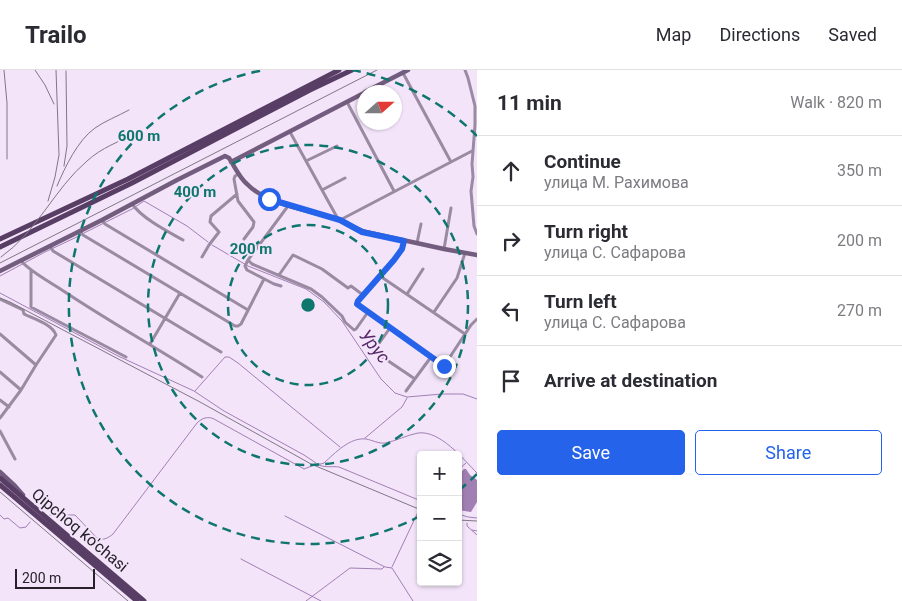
<!DOCTYPE html>
<meta charset="utf-8">
<style>
body{margin:0;font-family:Roboto,sans-serif;background:#f7f7f7;color:#2b2b33}
.controls{position:absolute;right:15px;bottom:15px;display:grid;overflow:hidden;border-radius:5px;box-shadow:0 1px 4px #0004}
.controls button{width:45px;height:45px;display:grid;place-items:center;padding:0;border:0;border-bottom:1px solid #e1e1e2;background:#fff;color:#2b2b33;font:25px sans-serif}
.compass{position:absolute;left:357px;top:15px;width:45px;height:45px;border-radius:50%;background:#fff;box-shadow:0 1px 4px #0004;rotate:69deg}
.scale{position:absolute;left:15px;bottom:12px;width:80px;box-sizing:border-box;padding-left:5px;border:2px solid #27222a;border-top:0;font-size:14px;line-height:18px;white-space:nowrap;color:#27222a;-webkit-text-stroke:4px #f3e4fa;paint-order:stroke}
.stop{position:absolute;width:15px;height:15px;margin:-11px;border:4px solid #2563eb;border-radius:50%;background:#fff}
.stop.end{background:#2563eb;border-color:#fff;box-shadow:0 1px 5px #0008}
.list{margin:0;padding:0;list-style:none}
h2{display:flex;justify-content:space-between;align-items:center;height:65px;margin:0;padding:0 20px;font-size:21px}
h2 small{font-size:16px;font-weight:400;color:#7c7c81}
.list li{display:grid;grid-template-columns:32px 1fr auto;gap:15px;align-items:center;box-sizing:border-box;height:70px;padding:0 20px;border-top:1px solid #e1e1e2}
.list b{display:block;font-size:19px;white-space:nowrap}
.list p{margin:0;font-size:16px;white-space:nowrap;color:#7c7c81}
.list em{font-size:16px;font-style:normal;color:#7c7c81}
.actions{display:flex;gap:10px;padding:15px 20px}
.actions a{flex:1;padding:11px 0;border:1px solid #2563eb;border-radius:5px;text-align:center;font-size:18px;color:#2563eb}
.actions .main{background:#2563eb;color:#fff}
.icon{flex:none;width:28px;height:28px;fill:none;stroke:currentColor;stroke-width:2;stroke-linecap:round;stroke-linejoin:round}
.map{position:relative;flex:none;width:477px;height:531px;overflow:hidden}
header{display:flex;align-items:center;gap:30px;box-sizing:border-box;height:70px;padding:0 25px;background:#fff;border-bottom:1px solid #e1e1e2}
header strong{font-size:24px}
nav{display:flex;gap:28px;margin-inline-start:auto;font-size:18px}
main{display:flex}
aside{flex:1;background:#fff}
.map>svg:first-child{display:block}
</style>
<header>
<strong>Trailo</strong>
<nav><a>Map</a><a>Directions</a><a>Saved</a></nav>
</header>
<main>
<div class="map">
<svg width="477" height="531" viewBox="0 0 477 531">
<rect width="100%" height="100%" fill="#f3e4fa"/>
<path fill="#a27fb3" d="M464,399H466L470,405L477,410V432L471,442L458,440V405Z"/>
<g fill="none" stroke-linecap="round" stroke-linejoin="round">
<path stroke="#a27fb3" stroke-width="1" d="M84,163L132,139L144,131L187,156L208,172
M212,175L248,196L306,219L324,232L342,251L381,309L395,323L407,327L442,324H463L477,329
M0,206L45,182L81,165
M0,223L118,286L194,321L224,341L304,385L316,393
M195,321L225,287H229L238,293L340,377
M365,368L402,337L407,328
M319,395C326,398 332,396 339,397L421,431
M458,400L466,393
M458,444L468,447L477,448
M0,445L4,449L8,448L20,458L26,457L30,452
M50,445H75L97,468C103,471 108,468 113,464L197,353C202,348 208,346 214,349L304,399L317,394H321L324,393C335,383 350,367 366,369C372,370 379,374 385,373C396,371 407,365 418,363C440,360 463,389 477,403
M285,446L385,497L392,498L413,531
M467,453V456L477,465
M472,460L477,461
M241,489L321,531
M392,497L418,442
M306,531L350,498L382,499L384,497"/>
<path stroke="#9a8aa2" stroke-width="3" d="M465,0L468,8L475,36V55L472,94L473,107L471,121L474,156L477,164
M403,3L451,92
M347,32L394,121
M290,62L338,149
M306,91L337,76
M239,104L235,106L234,109L238,131L254,152L253,157L244,169
M322,120L345,108
M132,134C143,149 167,161 183,170
M102,150L105,154L248,240
M340,150L472,81
M80,161L83,165L235,256H238L241,254L264,209
M404,171L402,179L394,190L358,231L357,234L452,303
M417,173L421,154
M50,176L53,181L221,282
M444,179L451,138
M202,187L209,175L219,162L210,152L211,146L237,124
M248,190L252,194L311,219L322,227L342,246L345,252L354,260L356,259L368,242
M21,191C32,203 52,213 65,222C110,252 157,278 202,307
M31,200V237L126,287
M279,205L293,185L322,199L348,218L351,216L363,225
M380,206L465,264
M281,216L274,214L247,200L245,196L248,190L288,136
M407,224L423,199
M0,229L23,240L24,244C34,249 52,254 56,265L36,295L21,320L0,348
M434,242L457,208L465,183
M390,258L375,279V282L415,309
M0,264L36,295
M150,274L180,223
M444,296L471,255L477,249
M0,302L21,320
M406,321L431,287
M0,330L9,337
M0,361L15,389"/>
<path stroke="#735d7e" stroke-width="4.5" d="M365,22L408,0
M231,92L364,23
M0,201L102,150L177,110L225,86L229,88C235,97 239,107 247,114C267,135 310,140 337,149C347,152 355,159 366,162L444,179L477,185
M0,402L15,416L23,425"/>
<path stroke="#583d64" stroke-width="5" d="M0,169L128,109L339,0
M0,177L132,113L310,20L352,0
M0,408L144,531
M0,415L137,531"/>
<path stroke="#807685" stroke-width="1" d="M4,0L7,33V89
M35,0L45,15L54,34
M64,96L67,76L66,1
M57,116C65,97 78,70 95,58C105,51 118,46 129,40
M48,131L55,107L59,85L56,0
M1,187C37,162 54,119 87,91C101,78 120,71 137,63
M0,193L377,0
M0,228L10,232L200,332L311,394L421,440
M0,422L128,531
M458,450L477,451"/>
</g>
<g fill="none" stroke-linecap="round" stroke-linejoin="round">
<path stroke="#2563eb" stroke-width="6" d="M269,129L340,150L362,162L404,171L402,179L394,190L358,231L357,234L444,296"/>
</g>
<g fill="none" stroke="#0f766e" stroke-width="2.5" stroke-dasharray="9 6">
<circle cx="308" cy="235" r="80"/>
<circle cx="308" cy="235" r="160"/>
<path d="M477 404A239 239 0 0 1 458 421M420 446A239 239 0 1 1 264 0M352 0A239 239 0 0 1 477 66"/>
</g>
<g text-anchor="middle" dominant-baseline="central" stroke-width="4" stroke-linejoin="round" paint-order="stroke">
<g font-size="16" fill="#27222a" stroke="#f3e4fa">
<text transform="translate(80 460) rotate(40)">Qipchoq ko'chasi</text>
</g>
<g font-size="18" font-style="italic" fill="#572a6a" stroke="#f3e4fa">
<text transform="translate(375 276) rotate(52)">Урус</text>
</g>
</g>
<circle cx="308" cy="235" r="8" fill="#0f766e" stroke="#f3e4fa" stroke-width="2.5"/>
<g font-size="15" text-anchor="middle" font-weight="bold" fill="#0f766e" stroke="#f3e4fa" stroke-width="4" stroke-linejoin="round" paint-order="stroke">
<text x="139" y="71">600 m</text>
<text x="195" y="127">400 m</text>
<text x="251" y="184">200 m</text>
</g>
</svg>
<div class="controls">
<button>+</button>
<button>−</button>
<button><svg class="icon" aria-label="layers" viewBox="0 0 24 24"><path d="M12 4l9 5-9 5-9-5zM3 14l9 5 9-5"/></svg></button>
</div>
<svg class="compass" viewBox="-18 -18 36 36"><path d="M0-13l5 13h-10z" fill="#e53935"/><path d="M0 13l5-13h-10z" fill="#7c7c81"/></svg>
<div class="scale">200 m</div>
<div class="stop" style="left:269px;top:129px"></div>
<div class="stop end" style="left:444px;top:296px"></div>
</div>
<aside>
<h2>11 min<small>Walk · 820 m</small></h2>
<ul class="list">
<li><svg class="icon" aria-label="ahead" viewBox="0 0 24 24"><path d="M12 20V5M6 11l6-6 6 6"/></svg><div><b>Continue</b><p>улица М. Рахимова</p></div><em>350 m</em></li>
<li><svg class="icon" aria-label="right" viewBox="0 0 24 24"><path d="M7 20v-9h11M14 6l5 5-5 5"/></svg><div><b>Turn right</b><p>улица С. Сафарова</p></div><em>200 m</em></li>
<li><svg class="icon" aria-label="left" viewBox="0 0 24 24"><path d="M17 20v-9H6M10 6l-5 5 5 5"/></svg><div><b>Turn left</b><p>улица С. Сафарова</p></div><em>270 m</em></li>
<li><svg class="icon" aria-label="arrive" viewBox="0 0 24 24"><path d="M6 21V4h12l-3 4 3 4H6"/></svg><div><b>Arrive at destination</b></div></li>
</ul>
<div class="actions"><a class="main">Save</a><a>Share</a></div>
</aside>
</main>
